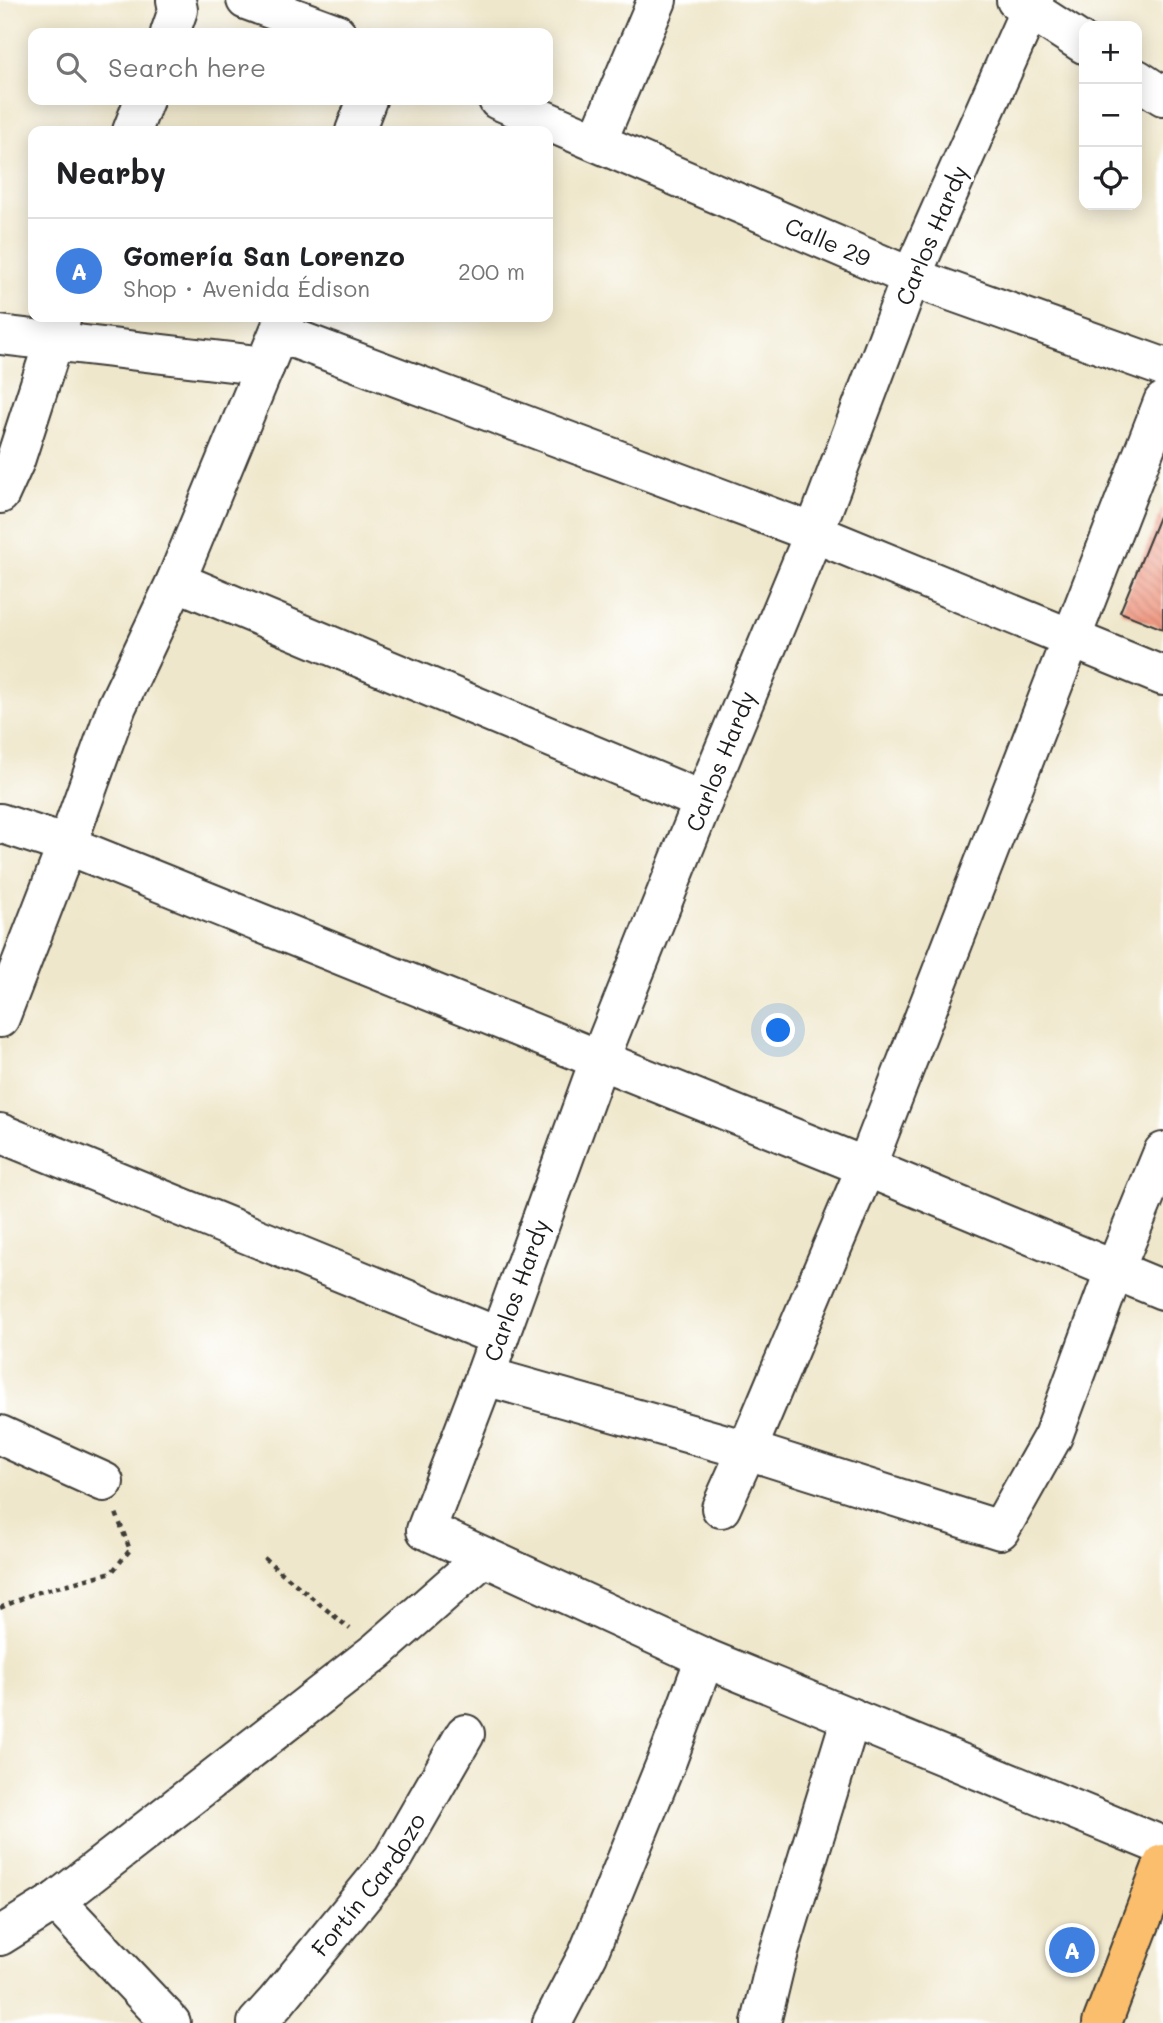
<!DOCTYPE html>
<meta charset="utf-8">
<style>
body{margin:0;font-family:Mali,sans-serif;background:#f2f2f2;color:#202124}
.controls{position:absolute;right:21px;top:21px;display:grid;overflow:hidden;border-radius:14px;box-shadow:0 4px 18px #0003}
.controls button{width:63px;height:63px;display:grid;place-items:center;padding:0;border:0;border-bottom:2px solid #e0e0e0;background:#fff;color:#202124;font:35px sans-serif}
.you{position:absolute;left:779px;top:1031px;width:24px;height:24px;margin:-18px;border:5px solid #fff;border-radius:50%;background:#1a73e8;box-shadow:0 0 0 10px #1a73e833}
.badge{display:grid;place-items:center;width:46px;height:46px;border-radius:50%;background:#1a73e8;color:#fff;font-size:23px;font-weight:700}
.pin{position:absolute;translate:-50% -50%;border:4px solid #fff;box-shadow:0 2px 7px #0006}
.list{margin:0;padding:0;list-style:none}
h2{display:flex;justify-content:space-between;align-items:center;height:91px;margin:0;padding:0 28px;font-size:30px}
h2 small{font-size:23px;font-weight:400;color:#757577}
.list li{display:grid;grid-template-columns:46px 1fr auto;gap:21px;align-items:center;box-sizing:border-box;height:105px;padding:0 28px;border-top:2px solid #e0e0e0}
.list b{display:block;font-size:26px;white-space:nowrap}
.list p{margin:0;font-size:23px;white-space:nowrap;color:#757577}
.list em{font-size:23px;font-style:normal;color:#757577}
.icon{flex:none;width:38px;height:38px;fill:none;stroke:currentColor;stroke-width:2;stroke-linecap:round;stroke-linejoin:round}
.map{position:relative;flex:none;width:1163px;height:2023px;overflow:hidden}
.search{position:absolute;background:#fff;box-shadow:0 4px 18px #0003;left:28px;top:28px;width:525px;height:77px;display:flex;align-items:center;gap:18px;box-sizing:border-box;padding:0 24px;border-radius:14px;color:#757577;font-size:26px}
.panel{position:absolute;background:#fff;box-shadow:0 4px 18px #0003;left:28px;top:126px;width:525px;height:196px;border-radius:14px}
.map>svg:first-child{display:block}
</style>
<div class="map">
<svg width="1163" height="2023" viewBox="0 0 1163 2023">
<defs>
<pattern id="building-back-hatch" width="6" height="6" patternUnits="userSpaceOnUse" patternTransform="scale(1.75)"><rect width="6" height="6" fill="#ee9882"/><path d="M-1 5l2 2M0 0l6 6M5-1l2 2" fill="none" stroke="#cc8270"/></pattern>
</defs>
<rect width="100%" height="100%" fill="#fff"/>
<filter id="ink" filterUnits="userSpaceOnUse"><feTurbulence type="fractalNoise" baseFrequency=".0143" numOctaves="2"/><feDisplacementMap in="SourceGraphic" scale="14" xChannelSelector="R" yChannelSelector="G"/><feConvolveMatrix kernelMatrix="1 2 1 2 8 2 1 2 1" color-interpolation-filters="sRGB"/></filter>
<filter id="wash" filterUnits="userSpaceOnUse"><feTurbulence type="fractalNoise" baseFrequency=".00686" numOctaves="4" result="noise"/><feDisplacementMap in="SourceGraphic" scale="28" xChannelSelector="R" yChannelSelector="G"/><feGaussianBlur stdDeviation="1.57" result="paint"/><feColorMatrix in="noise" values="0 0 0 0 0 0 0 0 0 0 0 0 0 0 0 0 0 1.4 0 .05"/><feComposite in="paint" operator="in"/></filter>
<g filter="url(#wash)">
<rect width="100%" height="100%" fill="#efe7cb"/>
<g id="blocks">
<path fill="url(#building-back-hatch)" d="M1163,507V629L1120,612Z"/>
</g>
</g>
<g filter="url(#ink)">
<use href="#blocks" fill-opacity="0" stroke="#3c3a36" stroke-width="2"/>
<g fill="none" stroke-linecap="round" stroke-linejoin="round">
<defs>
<g id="minor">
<path d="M246,0L336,33"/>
<path d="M1016,0L1084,44"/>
<path d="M1034,0L911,277L814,533L703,801L599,1061L485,1376L426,1530L705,1658L1163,1846"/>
<path d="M170,33L178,10L176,0"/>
<path d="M1137,79L1163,96"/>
<path id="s1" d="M498,100L911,277L1163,367"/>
<path d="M132,131L144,100"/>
<path d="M355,131L367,100"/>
<path d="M597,142L657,0"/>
<path d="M279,333L814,533L1163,676"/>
<path d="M0,335L265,366"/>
<path d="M0,494L15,461L61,319"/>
<path d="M176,581L703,801"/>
<path d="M0,823L67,845L866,1167L1163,1290"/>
<path d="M0,1018L67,845L117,706L176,581L285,317"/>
<path d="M0,1133L499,1337"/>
<path d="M485,1376L747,1450L1000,1530L1053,1436L1115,1269L1163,1152"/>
<path d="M0,1435L104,1482"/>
<path d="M721,1508L747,1450L866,1167L1163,402"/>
<path d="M56,1901L171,2023"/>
<path d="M0,1936L56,1901L377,1651L484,1557"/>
<path id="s2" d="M257,2023L276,2002L393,1859L465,1734"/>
<path d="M552,2023L588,1954L668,1758L705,1658"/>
<path d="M761,2023L775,1965L851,1717"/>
</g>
<path id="major" d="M1102,2023L1163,1864"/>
</defs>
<use href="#minor" stroke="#3c3a36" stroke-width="42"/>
<use href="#major" stroke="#3c3a36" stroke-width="42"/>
<path stroke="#3c3a36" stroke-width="4.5" stroke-dasharray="5 5" stroke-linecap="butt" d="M264,1558L350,1629
M0,1608L32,1594L112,1572L130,1550L116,1513"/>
<use href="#minor" stroke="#fff" stroke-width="38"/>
<use href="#major" stroke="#fabe6d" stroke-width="38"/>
</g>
</g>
<g text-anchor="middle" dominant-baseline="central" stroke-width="6" stroke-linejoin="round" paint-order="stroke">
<g font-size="23" fill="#1c1c1c" stroke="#fff">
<text transform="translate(931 235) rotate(-67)">Carlos Hardy</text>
<text stroke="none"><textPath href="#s1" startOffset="359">Calle 29</textPath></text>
<text transform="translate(720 761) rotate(-68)">Carlos Hardy</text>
<text transform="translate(516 1290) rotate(-70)">Carlos Hardy</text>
<text stroke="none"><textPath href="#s2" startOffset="178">Fortín Cardozo</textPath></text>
</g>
</g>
</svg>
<div class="controls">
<button>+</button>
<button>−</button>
<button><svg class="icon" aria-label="locate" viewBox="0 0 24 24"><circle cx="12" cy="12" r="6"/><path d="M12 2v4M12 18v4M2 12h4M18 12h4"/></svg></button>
</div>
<div class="you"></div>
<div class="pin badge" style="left:1072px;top:1950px;background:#3f7fe0">A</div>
<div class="search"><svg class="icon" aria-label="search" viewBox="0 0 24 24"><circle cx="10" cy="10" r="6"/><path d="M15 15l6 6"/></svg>Search here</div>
<section class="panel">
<h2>Nearby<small></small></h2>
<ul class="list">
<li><span class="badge" style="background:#3f7fe0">A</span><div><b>Gomería San Lorenzo</b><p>Shop · Avenida Édison</p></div><em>200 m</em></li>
</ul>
</section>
</div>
